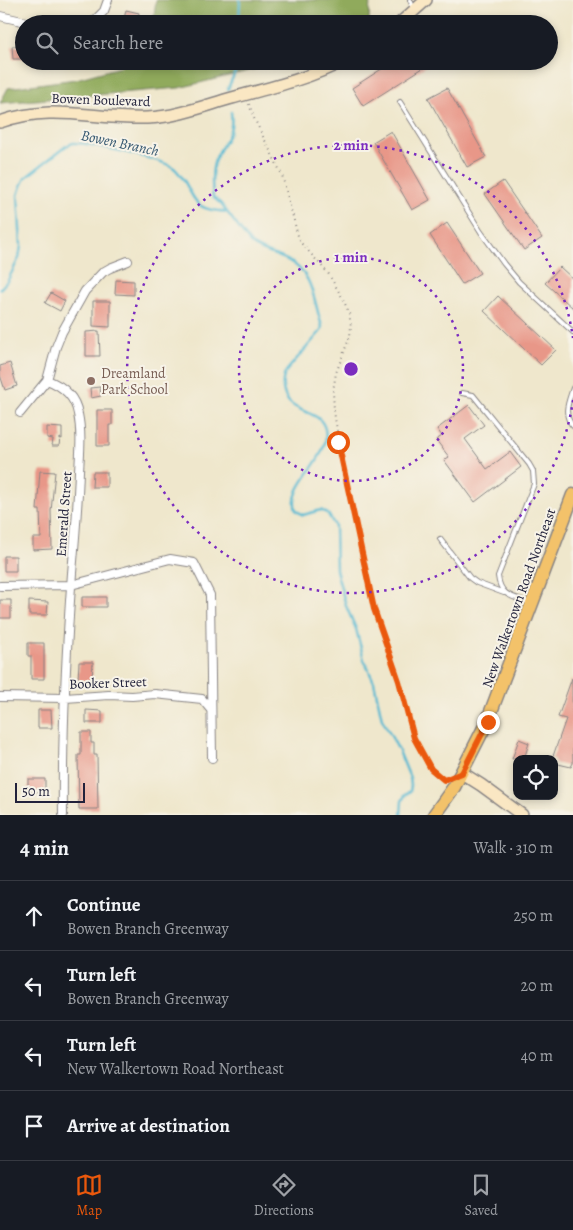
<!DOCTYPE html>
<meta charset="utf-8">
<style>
body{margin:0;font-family:Alegreya,serif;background:#242831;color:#f1f3f6}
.controls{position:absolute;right:15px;bottom:15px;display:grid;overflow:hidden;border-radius:10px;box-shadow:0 2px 8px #0003}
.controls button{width:45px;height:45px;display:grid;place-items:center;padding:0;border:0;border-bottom:1px solid #363941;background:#171b24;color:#f1f3f6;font:25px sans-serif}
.scale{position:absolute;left:15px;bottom:12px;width:70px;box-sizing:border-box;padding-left:5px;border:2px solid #22223b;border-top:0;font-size:14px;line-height:18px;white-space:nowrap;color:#22223b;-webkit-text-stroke:4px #f7f3e8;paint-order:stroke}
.stop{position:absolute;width:15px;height:15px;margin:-11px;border:4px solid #ea580c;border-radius:50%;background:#fff}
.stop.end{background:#ea580c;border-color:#fff;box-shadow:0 1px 5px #0008}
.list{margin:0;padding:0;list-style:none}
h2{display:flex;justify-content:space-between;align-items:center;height:65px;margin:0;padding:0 20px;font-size:21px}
h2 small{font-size:16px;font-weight:400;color:#9ea1a6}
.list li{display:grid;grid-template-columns:32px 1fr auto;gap:15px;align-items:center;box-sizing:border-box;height:70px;padding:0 20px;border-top:1px solid #363941}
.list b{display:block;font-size:19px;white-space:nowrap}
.list p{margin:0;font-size:16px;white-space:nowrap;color:#9ea1a6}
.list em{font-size:16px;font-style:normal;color:#9ea1a6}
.icon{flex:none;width:28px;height:28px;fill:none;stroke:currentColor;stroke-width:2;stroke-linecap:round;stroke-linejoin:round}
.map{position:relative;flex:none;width:573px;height:815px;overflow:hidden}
.search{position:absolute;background:#171b24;box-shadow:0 2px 8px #0003;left:15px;right:15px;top:15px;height:55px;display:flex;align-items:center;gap:12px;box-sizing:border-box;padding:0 18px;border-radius:28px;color:#9ea1a6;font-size:19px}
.sheet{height:345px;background:#171b24}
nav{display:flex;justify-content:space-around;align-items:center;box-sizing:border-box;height:70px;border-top:1px solid #363941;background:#171b24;font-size:14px;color:#9ea1a6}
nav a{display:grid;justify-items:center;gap:2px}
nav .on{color:#ea580c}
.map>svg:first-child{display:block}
</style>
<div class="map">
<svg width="573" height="815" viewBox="0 0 573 815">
<rect width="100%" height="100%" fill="#f7f3e8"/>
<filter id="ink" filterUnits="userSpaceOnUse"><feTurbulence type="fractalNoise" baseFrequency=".02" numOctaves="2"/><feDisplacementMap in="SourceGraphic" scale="10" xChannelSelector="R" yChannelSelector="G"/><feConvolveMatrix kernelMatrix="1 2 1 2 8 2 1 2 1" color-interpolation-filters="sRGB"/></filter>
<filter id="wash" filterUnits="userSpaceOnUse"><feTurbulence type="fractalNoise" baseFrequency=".0096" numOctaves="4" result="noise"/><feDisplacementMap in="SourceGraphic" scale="20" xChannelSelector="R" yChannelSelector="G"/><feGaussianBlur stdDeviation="1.12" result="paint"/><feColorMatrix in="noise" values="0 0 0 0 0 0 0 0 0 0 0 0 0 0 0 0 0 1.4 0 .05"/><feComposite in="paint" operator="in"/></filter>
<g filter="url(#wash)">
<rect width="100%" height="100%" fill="#efe7cc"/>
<path fill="#90aa5c" stroke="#59664c" d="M156,0H370L369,20L363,24H153Z
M125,61H289L179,88L0,103L8,88L76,79L120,67Z"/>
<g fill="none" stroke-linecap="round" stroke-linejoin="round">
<path stroke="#54b9d2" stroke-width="2.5" d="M239,24L240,0
M228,89C231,79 237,73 238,61
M231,112C234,137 223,140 215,160C211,172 212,185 213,197L221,204L251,244C262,252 275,254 287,260C314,273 313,300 322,326L321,331L287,370C283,376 282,381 283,388C287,417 319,406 325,429C332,460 287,483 296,510L303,515L321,510L328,514L335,526L336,570L346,606L356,629L364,660L374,682L382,719L399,751L410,778L411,786L410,791L405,795L402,801L401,815
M0,289L8,280L19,258L21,246L18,195L21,186L25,178L66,146C68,145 71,144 73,143C86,142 164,160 174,168C179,172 183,179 186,184C198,208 200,209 227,212"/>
</g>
<g id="blocks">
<path fill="#e89788" d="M126,10L139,13L137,24H123Z
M12,46H24V59H13Z
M394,61H434L363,106L352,88Z
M447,88L486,157L467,167L428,98Z
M391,131L430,200L412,210L373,142Z
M503,181L542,238L524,250L485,194Z
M447,223L480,273L462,284L430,235Z
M560,267L573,279V308L545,283Z
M116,280L134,281V295L115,294Z
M51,293L65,301L60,311L45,303Z
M498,296L556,350L541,365L484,311Z
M93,301H110V327L93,326Z
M99,331L100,356H86V332Z
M10,363L17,386L5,390L0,375V366Z
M100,387L101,396L91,398L90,388Z
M469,405L484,425L465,439L487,469L510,452L521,467L475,502L444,460L449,457L436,440L442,436L437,429Z
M97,410H112V425H109V446H97Z
M47,427L62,428V439L60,438L59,446H52L53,439L47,438Z
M40,471L55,472L51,511L52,549L33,550V538H41L40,510H37Z
M93,472H107V487H92Z
M4,556H16V571H4Z
M82,597H106V607H82Z
M0,600H11V618H0Z
M29,601L48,602L47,615H29Z
M28,643H44V679H31V656H28Z
M79,662H93L92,681L78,680Z
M572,678L573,763L571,767L554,763V759H552L566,719L558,717Z
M38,710H51L52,728H38Z
M86,710L102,711V723H86Z
M81,732H91V743H94V755H97L98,809H79L78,755H81Z
M519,739L529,743L524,759H512Z
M28,779H45V792H28Z"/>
</g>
</g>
<g filter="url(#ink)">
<use href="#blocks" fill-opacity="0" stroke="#888484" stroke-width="1"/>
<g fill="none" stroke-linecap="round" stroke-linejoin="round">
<defs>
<path id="lane" d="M410,0L414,9
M400,102L481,232L504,264L519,282L573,332
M573,388C569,401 562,414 573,426
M462,393L473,395L529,464L533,471L534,484L498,576C500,597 514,597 531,603
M440,539L470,578L477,583L504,593"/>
<path id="street" d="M0,16L35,24
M91,24L104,11L108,0
M47,380C63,386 75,396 78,414C82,433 80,452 79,471C78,505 75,539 72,573C66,653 62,735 63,815
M20,413L47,380L56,347L62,332L85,291L103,272L110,268L128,261
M0,586L71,585L170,559L194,563L210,595L212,758
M0,697L65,698L109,695L132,696L155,694L202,699L211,710"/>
<path id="secondary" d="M399,24L426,0
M0,122C54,103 94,120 147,118C176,117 204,106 232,98C269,88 308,79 343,61
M462,773L481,785L522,815"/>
<path id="primary" d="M434,815L454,787L487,722L573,495"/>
</defs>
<use href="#lane" stroke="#888484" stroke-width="6"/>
<use href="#street" stroke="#888484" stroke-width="10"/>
<use href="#secondary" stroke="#888484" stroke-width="14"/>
<use href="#primary" stroke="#888484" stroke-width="15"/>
<path stroke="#888484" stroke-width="2" stroke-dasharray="1 4" stroke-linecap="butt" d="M249,104L254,118L282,175L298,236L302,244L328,273L343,299L349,313L351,326L350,336L336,373L333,391L334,411L342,464L374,609L397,673L414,739L431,769L444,780L446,779"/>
<use href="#lane" stroke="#fff" stroke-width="4"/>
<use href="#street" stroke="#fff" stroke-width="8"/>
<use href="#secondary" stroke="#fae7c3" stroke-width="11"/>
<use href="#primary" stroke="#f3c26a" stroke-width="12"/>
</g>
</g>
<g fill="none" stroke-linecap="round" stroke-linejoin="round" filter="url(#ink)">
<path stroke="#ea580c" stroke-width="6" d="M338,442L374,609L399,681L414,738L431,769L444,780L462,773L488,722"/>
</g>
<g fill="none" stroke="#7b2cbf" stroke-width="2.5" stroke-dasharray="2.5 5">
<circle cx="351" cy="369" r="112"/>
<path d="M573 400A224 224 0 1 1 573 338"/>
</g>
<circle fill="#8d6e63" stroke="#f7f3e8" stroke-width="2" cx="91" cy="381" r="5"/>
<g text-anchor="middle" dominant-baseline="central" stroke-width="4" stroke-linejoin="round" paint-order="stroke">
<g font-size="14" fill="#22223b" stroke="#f7f3e8">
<text transform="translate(101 100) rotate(2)">Bowen Boulevard</text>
<text transform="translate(64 514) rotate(-86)">Emerald Street</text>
<text transform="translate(519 598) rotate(-70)">New Walkertown Road Northeast</text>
<text transform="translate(108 683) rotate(-2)">Booker Street</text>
</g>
<g font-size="14" fill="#785e54" stroke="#f7f3e8" text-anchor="start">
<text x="101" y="373">Dreamland<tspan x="101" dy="16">Park School</tspan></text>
</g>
<g font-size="15" font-style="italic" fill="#345770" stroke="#f7f3e8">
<text transform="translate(120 143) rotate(12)">Bowen Branch</text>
</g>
</g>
<circle cx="351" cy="369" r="8" fill="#7b2cbf" stroke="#f7f3e8" stroke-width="2.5"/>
<g font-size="15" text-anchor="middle" font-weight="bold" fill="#7b2cbf" stroke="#f7f3e8" stroke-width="4" stroke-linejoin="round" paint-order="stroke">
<text x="351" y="150">2 min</text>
<text x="351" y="262">1 min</text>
</g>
</svg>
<div class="controls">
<button><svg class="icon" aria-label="locate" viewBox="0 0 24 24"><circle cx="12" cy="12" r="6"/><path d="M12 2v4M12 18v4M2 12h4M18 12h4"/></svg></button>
</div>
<div class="scale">50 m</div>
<div class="stop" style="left:338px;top:442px"></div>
<div class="stop end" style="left:488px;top:722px"></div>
<div class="search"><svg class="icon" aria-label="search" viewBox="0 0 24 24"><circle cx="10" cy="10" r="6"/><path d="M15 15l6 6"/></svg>Search here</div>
</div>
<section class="sheet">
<h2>4 min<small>Walk · 310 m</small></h2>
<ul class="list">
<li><svg class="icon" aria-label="ahead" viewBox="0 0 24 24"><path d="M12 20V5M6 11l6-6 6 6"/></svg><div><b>Continue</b><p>Bowen Branch Greenway</p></div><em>250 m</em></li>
<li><svg class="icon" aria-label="left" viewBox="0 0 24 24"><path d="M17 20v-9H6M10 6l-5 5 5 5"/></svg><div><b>Turn left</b><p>Bowen Branch Greenway</p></div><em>20 m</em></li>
<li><svg class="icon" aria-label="left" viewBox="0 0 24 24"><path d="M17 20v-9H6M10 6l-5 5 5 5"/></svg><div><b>Turn left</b><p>New Walkertown Road Northeast</p></div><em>40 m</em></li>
<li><svg class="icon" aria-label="arrive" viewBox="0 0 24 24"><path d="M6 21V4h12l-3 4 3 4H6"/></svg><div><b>Arrive at destination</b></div></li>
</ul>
</section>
<nav>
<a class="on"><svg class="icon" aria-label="map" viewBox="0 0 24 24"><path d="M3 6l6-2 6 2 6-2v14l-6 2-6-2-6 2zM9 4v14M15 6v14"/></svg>Map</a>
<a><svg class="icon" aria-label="directions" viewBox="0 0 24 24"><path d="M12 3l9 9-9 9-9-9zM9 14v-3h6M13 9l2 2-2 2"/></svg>Directions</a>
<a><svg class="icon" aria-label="saved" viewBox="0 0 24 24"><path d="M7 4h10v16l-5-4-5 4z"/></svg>Saved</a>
</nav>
